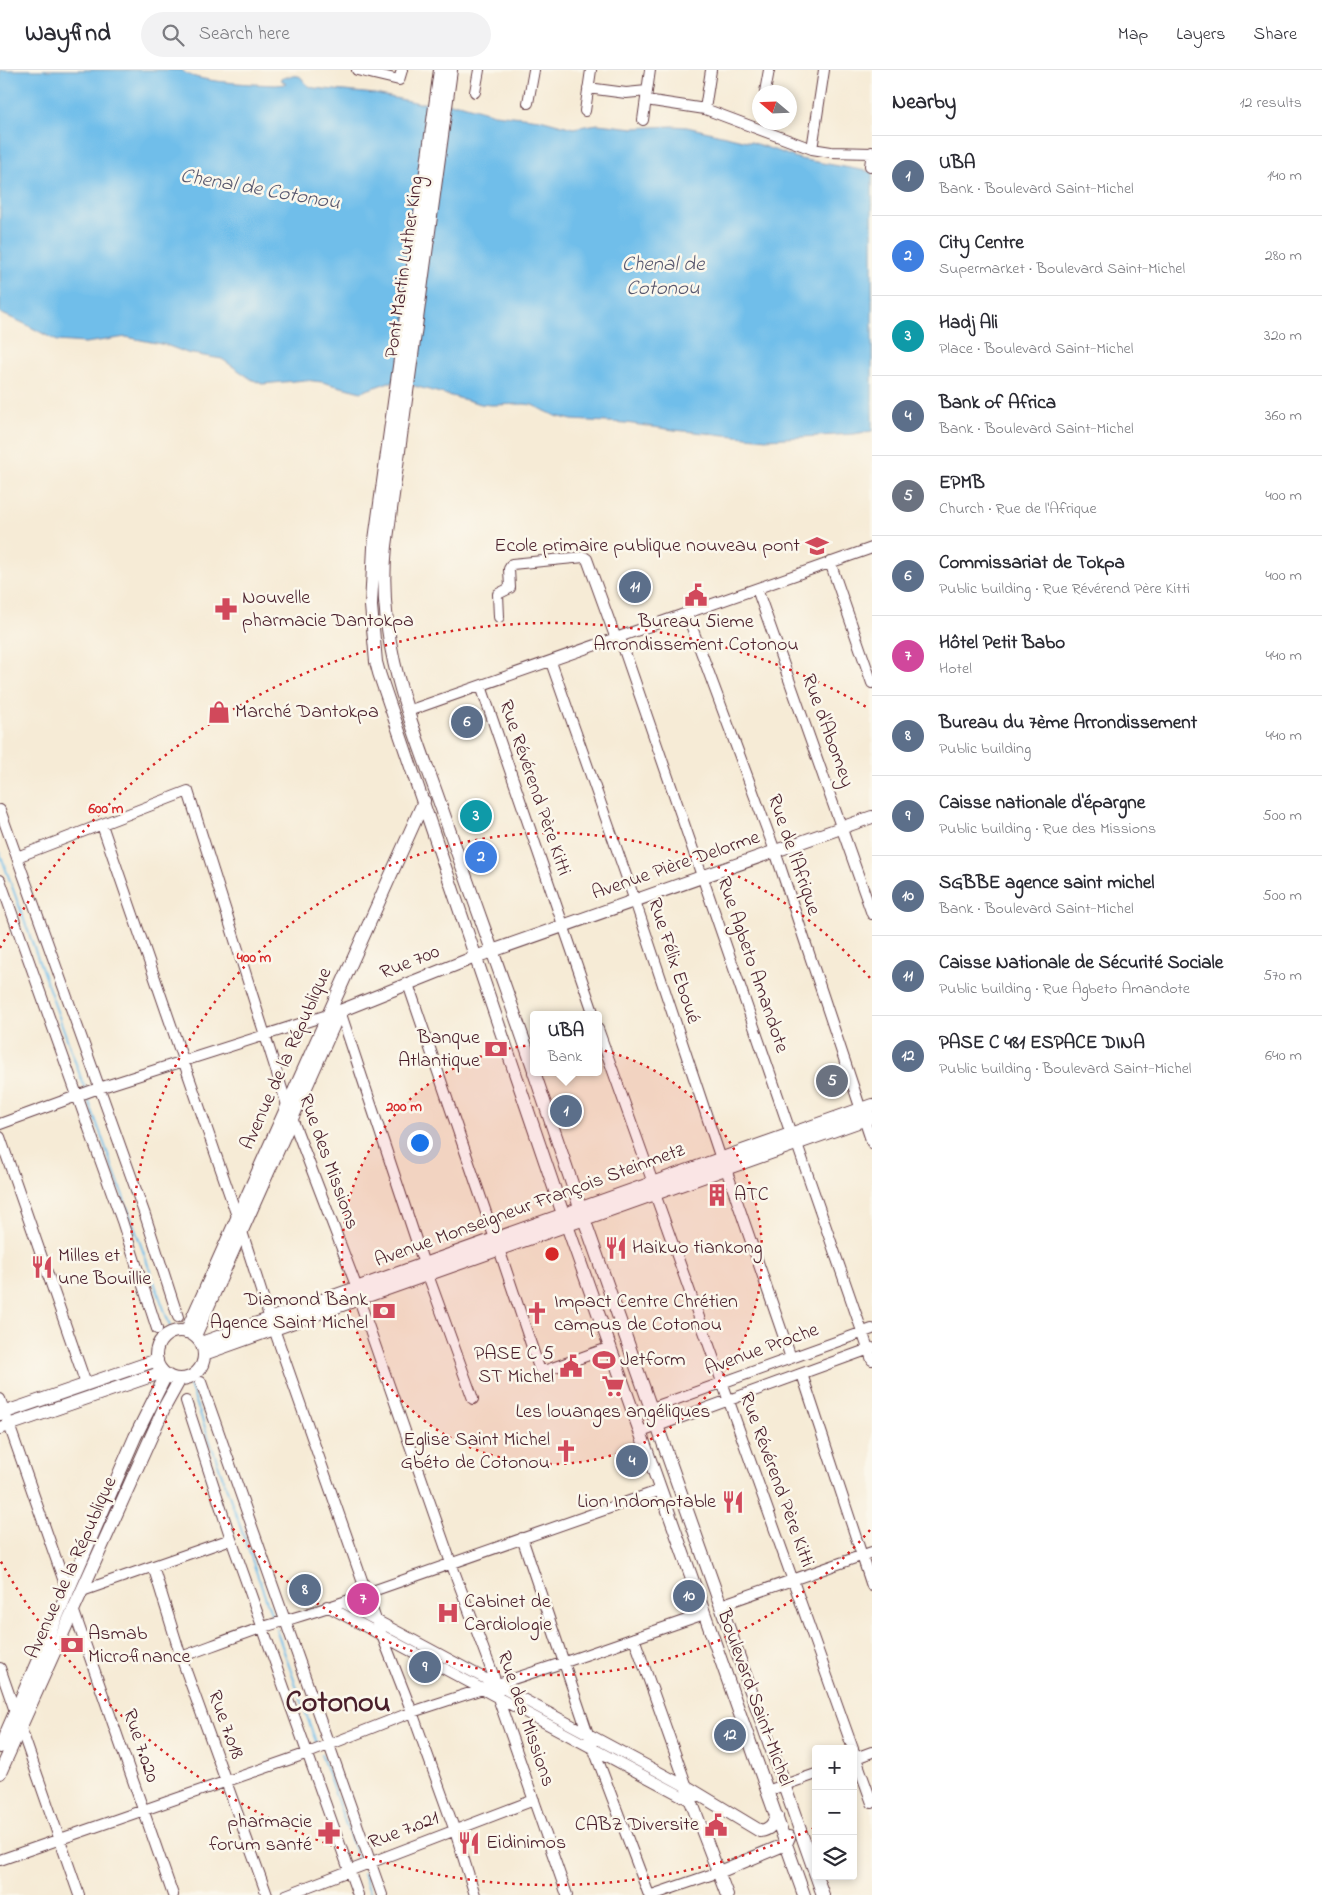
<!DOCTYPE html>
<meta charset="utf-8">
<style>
body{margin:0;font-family:"Indie Flower",sans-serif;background:#f2f2f3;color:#2b2b33}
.controls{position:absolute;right:15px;bottom:15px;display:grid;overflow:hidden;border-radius:5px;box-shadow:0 2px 8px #0003}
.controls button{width:45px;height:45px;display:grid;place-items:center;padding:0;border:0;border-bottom:1px solid #e1e1e2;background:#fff;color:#2b2b33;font:25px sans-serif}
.compass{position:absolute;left:752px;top:15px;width:45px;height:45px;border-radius:50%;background:#fff;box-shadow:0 2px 8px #0003;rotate:289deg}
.you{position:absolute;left:419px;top:1072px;width:18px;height:18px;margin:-12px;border:4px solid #fff;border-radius:50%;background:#1a73e8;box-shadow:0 0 0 8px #1a73e833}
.badge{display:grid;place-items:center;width:32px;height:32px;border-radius:50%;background:#0f766e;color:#fff;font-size:16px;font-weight:700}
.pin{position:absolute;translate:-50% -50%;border:2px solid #fff;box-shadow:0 1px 5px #0006}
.popup{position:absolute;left:530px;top:941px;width:72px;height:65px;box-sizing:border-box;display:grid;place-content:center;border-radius:5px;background:#fff;filter:drop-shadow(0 1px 4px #0005);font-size:16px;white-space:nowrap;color:#7c7c81}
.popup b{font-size:19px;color:#2b2b33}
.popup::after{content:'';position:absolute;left:50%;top:100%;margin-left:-10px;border:10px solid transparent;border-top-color:#fff}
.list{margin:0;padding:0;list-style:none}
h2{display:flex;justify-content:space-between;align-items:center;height:65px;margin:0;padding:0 20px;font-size:21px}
h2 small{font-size:16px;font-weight:400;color:#7c7c81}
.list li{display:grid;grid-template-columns:32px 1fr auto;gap:15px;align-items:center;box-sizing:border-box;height:80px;padding:0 20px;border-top:1px solid #e1e1e2}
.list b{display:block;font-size:19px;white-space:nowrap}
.list p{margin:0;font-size:16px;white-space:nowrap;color:#7c7c81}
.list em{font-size:16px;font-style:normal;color:#7c7c81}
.icon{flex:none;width:28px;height:28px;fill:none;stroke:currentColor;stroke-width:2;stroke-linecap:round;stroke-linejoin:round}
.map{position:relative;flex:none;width:872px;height:1825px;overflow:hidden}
header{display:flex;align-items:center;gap:30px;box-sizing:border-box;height:70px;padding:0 25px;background:#fff;border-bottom:1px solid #e1e1e2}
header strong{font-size:24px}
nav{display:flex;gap:28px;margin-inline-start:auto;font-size:18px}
.search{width:350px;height:45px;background:#f2f2f3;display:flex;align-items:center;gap:12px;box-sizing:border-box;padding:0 18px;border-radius:28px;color:#7c7c81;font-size:19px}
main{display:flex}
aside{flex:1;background:#fff}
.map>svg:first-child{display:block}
</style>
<header>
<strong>Wayfind</strong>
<div class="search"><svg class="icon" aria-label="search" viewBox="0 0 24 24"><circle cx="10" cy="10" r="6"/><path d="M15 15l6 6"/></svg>Search here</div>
<nav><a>Map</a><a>Layers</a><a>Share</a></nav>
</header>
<main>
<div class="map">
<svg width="872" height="1825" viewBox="0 0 872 1825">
<rect width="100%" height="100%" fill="#fbf7ec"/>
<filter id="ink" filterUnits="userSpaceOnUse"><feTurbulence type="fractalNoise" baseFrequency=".02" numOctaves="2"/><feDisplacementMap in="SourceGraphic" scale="10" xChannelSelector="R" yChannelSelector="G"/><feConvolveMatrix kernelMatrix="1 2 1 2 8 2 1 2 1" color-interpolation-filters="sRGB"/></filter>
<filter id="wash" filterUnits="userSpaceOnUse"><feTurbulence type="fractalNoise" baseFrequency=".0096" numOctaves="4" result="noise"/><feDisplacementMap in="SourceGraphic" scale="20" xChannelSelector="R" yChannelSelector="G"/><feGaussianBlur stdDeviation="1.12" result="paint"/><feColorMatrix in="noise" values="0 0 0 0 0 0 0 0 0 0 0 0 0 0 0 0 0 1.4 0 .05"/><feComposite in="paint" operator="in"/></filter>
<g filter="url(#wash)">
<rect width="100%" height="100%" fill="#f6ebd6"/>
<path fill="#70beea" stroke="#5d6e8a" d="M0,0H182C191,13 257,14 275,15L286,14L280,9C310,0 296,12 314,18L375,24L419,33L459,34L494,44L540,49L573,58L598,54L634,58L672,56L687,57L751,72L800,89L872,102V361L853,364L767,369L674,360L626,353L572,350L556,346L532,335L525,334L492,335L481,334L403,313L389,312L361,322L322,312L305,310L262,314L251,309L222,289L187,283L166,275L126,267L85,273L57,271L23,253L0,243Z"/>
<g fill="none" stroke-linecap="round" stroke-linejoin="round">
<path stroke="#70beea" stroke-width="2" d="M0,783L85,1019
M87,1026L170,1256
M190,1315L273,1549
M276,1559L316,1672
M321,1684L359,1792
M363,1803L371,1825"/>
</g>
</g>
<g filter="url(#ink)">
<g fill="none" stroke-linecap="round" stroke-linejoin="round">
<defs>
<path id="minor" d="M357,0L399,10L402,0
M588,18L626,23L647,21
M475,22L479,0
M765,22L769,0
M646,30L705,39L812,79L831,82L872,83
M528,33L534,0
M705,39L711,0
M585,41L591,0
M643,50L650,0
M812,79L824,0
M870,96L872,82
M830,492L872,613
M757,519L872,844
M687,544L775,781L872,1073
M499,547L498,524L510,518L509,499L512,494L584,487L587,489L616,569
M620,568L791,1064
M551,592L635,831L721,1089
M481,616L594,945
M408,641L872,478
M0,740L145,1145L178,1247
M102,755L237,1146L270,1249
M17,787L188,721L287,1035L357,1218
M0,810L122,1151L157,1259
M408,914L495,1169
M598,959L653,1113
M0,1054L96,1019L340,941L424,1194L473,1329
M0,1067L86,1314
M797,1074L872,1290
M726,1099L791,1288
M655,1124L853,1679
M499,1179L539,1298L544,1301L611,1277
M359,1229L451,1493L497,1615L498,1628L567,1825
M274,1259L376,1550L412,1642L455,1761L475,1825
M802,1304L872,1516
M201,1312L382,1825
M0,1329L68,1523
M186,1331L231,1469L358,1825
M635,1344L872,1259
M641,1362L872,1278
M522,1468L588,1664L649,1825
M153,1496L181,1587L267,1825
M82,1521L231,1469
M344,1533L687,1717
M721,1535L872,1482
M327,1536L691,1731
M73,1539L173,1825
M634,1568L687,1717
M181,1587C209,1577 236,1566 264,1557C299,1546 334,1537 367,1523L661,1420
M0,1598L79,1825
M853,1680L872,1733
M853,1689L872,1682
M767,1721L816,1704
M0,1790L308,1683L412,1642L565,1592L704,1544
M286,1825L534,1730
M652,1825L719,1802"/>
<path id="major" d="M440,0L374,477L371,536L376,592L379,603L563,1144L804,1825
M451,0L386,476C376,573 411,650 442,739C472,826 504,912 534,1000
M534,1002L584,1149L823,1825
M156 1285a24 24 0 1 1 48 0a24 24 0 1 1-48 0Z
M186,1262L424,731
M195,1266L340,941L475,887L872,747
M201,1273L872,1035
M204,1284L872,1047
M0,1344L157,1290
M0,1358L163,1302
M0,1677L135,1367L166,1305
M0,1703L164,1338L180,1309
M687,1717L691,1731L727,1825
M687,1717L760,1761C770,1760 773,1754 777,1746
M719,1802L786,1774L789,1767"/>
</defs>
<use href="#minor" stroke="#643e45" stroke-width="12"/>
<use href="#major" stroke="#643e45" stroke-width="14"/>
<use href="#minor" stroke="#fff" stroke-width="10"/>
<use href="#major" stroke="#fff" stroke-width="12"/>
</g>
</g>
<circle cx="552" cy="1184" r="210" fill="#d62828" fill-opacity=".12"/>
<g fill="none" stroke="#d62828" stroke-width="2.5" stroke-dasharray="2.5 5">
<circle cx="552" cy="1184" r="210"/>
<path d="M870 1460A421 421 0 1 1 870 908"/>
<path d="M814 1758A631 631 0 0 1 0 1490M0 878A631 631 0 0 1 868 638"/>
</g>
<defs>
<symbol id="school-bare" viewBox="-9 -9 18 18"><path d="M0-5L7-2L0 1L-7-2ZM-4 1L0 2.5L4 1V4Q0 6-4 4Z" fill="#d1495b" stroke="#fbf7ec" stroke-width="2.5" paint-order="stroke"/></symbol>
<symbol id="civic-bare" viewBox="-9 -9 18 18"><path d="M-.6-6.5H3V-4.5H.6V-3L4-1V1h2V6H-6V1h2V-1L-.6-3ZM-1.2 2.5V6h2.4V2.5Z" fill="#d1495b" stroke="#fbf7ec" stroke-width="2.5" paint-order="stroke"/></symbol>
<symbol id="pharmacy-bare" viewBox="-9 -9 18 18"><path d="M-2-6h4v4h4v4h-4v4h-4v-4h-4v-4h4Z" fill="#d1495b" stroke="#fbf7ec" stroke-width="2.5" paint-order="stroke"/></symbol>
<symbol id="shop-bare" viewBox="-9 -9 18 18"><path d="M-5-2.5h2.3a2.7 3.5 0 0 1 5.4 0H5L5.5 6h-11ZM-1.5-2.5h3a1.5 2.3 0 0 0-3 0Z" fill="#d1495b" stroke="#fbf7ec" stroke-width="2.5" paint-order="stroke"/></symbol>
<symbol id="bank-bare" viewBox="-9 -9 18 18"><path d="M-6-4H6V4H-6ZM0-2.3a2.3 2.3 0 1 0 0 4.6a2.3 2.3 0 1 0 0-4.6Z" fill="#d1495b" stroke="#fbf7ec" stroke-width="2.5" paint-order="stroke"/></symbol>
<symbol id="building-bare" viewBox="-9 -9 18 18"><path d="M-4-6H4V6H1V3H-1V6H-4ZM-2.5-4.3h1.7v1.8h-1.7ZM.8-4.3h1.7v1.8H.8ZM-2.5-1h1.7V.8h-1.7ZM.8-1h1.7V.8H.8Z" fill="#d1495b" stroke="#fbf7ec" stroke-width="2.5" paint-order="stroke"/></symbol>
<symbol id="restaurant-bare" viewBox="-9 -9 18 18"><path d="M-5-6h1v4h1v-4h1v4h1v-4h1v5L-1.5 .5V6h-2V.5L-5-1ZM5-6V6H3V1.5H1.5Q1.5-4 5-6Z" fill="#d1495b" stroke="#fbf7ec" stroke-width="2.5" paint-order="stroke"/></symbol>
<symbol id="church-bare" viewBox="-9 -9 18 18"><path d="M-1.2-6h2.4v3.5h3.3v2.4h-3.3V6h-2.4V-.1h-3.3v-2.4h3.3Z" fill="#d1495b" stroke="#fbf7ec" stroke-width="2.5" paint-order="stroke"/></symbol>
<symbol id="stadium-bare" viewBox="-9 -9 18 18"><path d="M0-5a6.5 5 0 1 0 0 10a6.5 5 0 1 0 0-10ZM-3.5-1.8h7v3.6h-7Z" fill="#d1495b" stroke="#fbf7ec" stroke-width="2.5" paint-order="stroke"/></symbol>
<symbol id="supermarket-bare" viewBox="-9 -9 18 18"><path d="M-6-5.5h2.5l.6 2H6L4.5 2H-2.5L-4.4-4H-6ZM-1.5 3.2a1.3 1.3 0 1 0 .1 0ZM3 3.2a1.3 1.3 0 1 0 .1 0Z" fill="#d1495b" stroke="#fbf7ec" stroke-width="2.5" paint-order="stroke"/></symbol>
<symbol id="hospital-bare" viewBox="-9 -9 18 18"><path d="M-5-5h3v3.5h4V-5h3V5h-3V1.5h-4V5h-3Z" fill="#d1495b" stroke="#fbf7ec" stroke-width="2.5" paint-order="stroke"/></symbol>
</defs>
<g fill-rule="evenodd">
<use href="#school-bare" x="801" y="460" width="32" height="32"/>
<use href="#civic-bare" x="680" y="509" width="32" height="32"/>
<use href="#pharmacy-bare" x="210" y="523" width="32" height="32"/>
<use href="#shop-bare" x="203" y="626" width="32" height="32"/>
<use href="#bank-bare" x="480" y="963" width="32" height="32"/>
<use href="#building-bare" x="701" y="1109" width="32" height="32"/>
<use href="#restaurant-bare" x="600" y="1162" width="32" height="32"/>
<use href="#restaurant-bare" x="26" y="1181" width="32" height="32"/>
<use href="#bank-bare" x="368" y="1225" width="32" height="32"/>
<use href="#church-bare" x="521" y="1227" width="32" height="32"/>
<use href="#stadium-bare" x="588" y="1274" width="32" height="32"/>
<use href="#civic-bare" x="555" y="1280" width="32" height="32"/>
<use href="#supermarket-bare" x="597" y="1300" width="32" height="32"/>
<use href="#church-bare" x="550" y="1365" width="32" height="32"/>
<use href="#restaurant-bare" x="717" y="1416" width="32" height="32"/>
<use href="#hospital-bare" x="432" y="1527" width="32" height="32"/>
<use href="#bank-bare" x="56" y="1559" width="32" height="32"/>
<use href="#civic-bare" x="700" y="1739" width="32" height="32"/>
<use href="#pharmacy-bare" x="313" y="1747" width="32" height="32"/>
<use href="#restaurant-bare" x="453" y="1757" width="32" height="32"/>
</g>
<g text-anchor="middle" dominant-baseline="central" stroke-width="5" stroke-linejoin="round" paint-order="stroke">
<g font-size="20" fill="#4a1f2b" stroke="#fbf7ec">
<text transform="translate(405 197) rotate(-82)">Pont Martin Luther King</text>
<text transform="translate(827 661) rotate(70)">Rue d'Abomey</text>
<text transform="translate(534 718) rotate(71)">Rue Révérend Père Kitti</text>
<text transform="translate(793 785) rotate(71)">Rue de l'Afrique</text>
<text transform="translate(676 796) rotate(-19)">Avenue Pière Delorme</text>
<text transform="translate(673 891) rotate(72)">Rue Félix Eboué</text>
<text transform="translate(410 893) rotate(-22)">Rue 700</text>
<text transform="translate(752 895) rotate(71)">Rue Agbeto Amandote</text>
<text transform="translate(287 989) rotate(-66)">Avenue de la République</text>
<text transform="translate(328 1092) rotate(70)">Rue des Missions</text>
<text transform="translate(530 1136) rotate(-20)">Avenue Monseigneur François Steinmetz</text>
<text transform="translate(762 1280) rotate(-20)">Avenue Proche</text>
<text transform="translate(776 1410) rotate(70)">Rue Révérend Père Kitti</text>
<text transform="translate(72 1498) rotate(-66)">Avenue de la République</text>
<text transform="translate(754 1628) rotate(70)">Boulevard Saint-Michel</text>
<text transform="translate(525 1649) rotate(71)">Rue des Missions</text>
<text transform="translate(225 1655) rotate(70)">Rue 7.018</text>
<text transform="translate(140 1676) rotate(71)">Rue 7.020</text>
<text transform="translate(404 1761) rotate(-21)">Rue 7.021</text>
</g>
<g font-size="20" fill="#4a1f2b" stroke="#fbf7ec" text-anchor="start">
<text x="800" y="476" text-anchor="end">Ecole primaire publique nouveau pont</text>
<text x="242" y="528">Nouvelle<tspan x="242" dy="23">pharmacie Dantokpa</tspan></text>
<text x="696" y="552" text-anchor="middle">Bureau 5ieme<tspan x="696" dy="23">Arrondissement Cotonou</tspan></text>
<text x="235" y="642">Marché Dantokpa</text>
<text x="480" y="968" text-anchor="end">Banque<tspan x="480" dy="23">Atlantique</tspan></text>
<text x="734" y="1125">ATC</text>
<text x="632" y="1178">Haikuo tiankong</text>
<text x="58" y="1186">Milles et<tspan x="58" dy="23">une Bouillie</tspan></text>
<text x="368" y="1230" text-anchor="end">Diamond Bank<tspan x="368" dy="23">Agence Saint Michel</tspan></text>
<text x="554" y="1232">Impact Centre Chrétien<tspan x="554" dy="23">campus de Cotonou</tspan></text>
<text x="554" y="1284" text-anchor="end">PASE C 5<tspan x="554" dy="23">ST Michel</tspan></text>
<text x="620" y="1290">Jetform</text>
<text x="613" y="1342" text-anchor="middle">Les louanges angéliques</text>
<text x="550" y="1370" text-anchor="end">Eglise Saint Michel<tspan x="550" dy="23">Gbéto de Cotonou</tspan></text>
<text x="716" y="1432" text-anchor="end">Lion Indomptable</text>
<text x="464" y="1532">Cabinet de<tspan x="464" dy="23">Cardiologie</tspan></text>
<text x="88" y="1564">Asmab<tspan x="88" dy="23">Microfinance</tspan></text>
<text x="312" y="1752" text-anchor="end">pharmacie<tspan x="312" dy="23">forum santé</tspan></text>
<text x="699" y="1755" text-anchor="end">CABZ Diversite</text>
<text x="486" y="1773">Eidinimos</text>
</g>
<g font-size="21" font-style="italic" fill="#57576e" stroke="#fbf7ec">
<text transform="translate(260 120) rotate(10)">Chenal de Cotonou</text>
<text x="663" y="195">Chenal de<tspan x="663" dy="24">Cotonou</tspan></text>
</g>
<g font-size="30" font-weight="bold" fill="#4a1f2b" stroke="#fbf7ec">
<text x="338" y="1634">Cotonou</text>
</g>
</g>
<circle cx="552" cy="1184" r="8" fill="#d62828" stroke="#fbf7ec" stroke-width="2.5"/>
<g font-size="15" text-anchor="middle" font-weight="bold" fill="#d62828" stroke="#fbf7ec" stroke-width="5" stroke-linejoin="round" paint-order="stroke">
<text x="106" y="743">600 m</text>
<text x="254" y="892">400 m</text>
<text x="404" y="1041">200 m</text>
</g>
</svg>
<div class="controls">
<button>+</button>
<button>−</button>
<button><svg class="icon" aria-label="layers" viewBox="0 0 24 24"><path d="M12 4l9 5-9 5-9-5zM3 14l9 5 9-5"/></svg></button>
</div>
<svg class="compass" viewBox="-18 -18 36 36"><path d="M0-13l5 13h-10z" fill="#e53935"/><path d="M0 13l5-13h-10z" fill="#7c7c81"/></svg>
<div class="you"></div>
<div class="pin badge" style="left:566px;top:1041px;background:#5c6f8a">1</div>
<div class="popup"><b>UBA</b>Bank</div>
<div class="pin badge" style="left:481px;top:787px;background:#3f7fe0">2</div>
<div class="pin badge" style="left:476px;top:746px;background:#0f9aa8">3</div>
<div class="pin badge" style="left:632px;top:1391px;background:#5c6f8a">4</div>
<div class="pin badge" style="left:832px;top:1011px;background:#6b7280">5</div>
<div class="pin badge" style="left:467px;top:652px;background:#5c6f8a">6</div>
<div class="pin badge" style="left:363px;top:1529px;background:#d1479c">7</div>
<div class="pin badge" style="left:305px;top:1520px;background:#5c6f8a">8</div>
<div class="pin badge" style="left:425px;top:1597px;background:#5c6f8a">9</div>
<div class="pin badge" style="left:689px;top:1526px;background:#5c6f8a">10</div>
<div class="pin badge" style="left:635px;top:517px;background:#5c6f8a">11</div>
<div class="pin badge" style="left:730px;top:1665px;background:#5c6f8a">12</div>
</div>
<aside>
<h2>Nearby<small>12 results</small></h2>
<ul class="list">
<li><span class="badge" style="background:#5c6f8a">1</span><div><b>UBA</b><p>Bank · Boulevard Saint-Michel</p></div><em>140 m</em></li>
<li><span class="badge" style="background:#3f7fe0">2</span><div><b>City Centre</b><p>Supermarket · Boulevard Saint-Michel</p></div><em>280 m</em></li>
<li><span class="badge" style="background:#0f9aa8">3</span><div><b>Hadj Ali</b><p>Place · Boulevard Saint-Michel</p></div><em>320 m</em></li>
<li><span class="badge" style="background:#5c6f8a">4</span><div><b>Bank of Africa</b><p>Bank · Boulevard Saint-Michel</p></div><em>360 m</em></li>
<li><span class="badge" style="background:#6b7280">5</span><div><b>EPMB</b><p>Church · Rue de l'Afrique</p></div><em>400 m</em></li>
<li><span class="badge" style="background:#5c6f8a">6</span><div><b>Commissariat de Tokpa</b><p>Public building · Rue Révérend Père Kitti</p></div><em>400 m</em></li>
<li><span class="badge" style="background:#d1479c">7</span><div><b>Hôtel Petit Babo</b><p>Hotel</p></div><em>440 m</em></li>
<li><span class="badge" style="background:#5c6f8a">8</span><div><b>Bureau du 7ème Arrondissement</b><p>Public building</p></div><em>440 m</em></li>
<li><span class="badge" style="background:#5c6f8a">9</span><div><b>Caisse nationale d'épargne</b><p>Public building · Rue des Missions</p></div><em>500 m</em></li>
<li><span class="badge" style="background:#5c6f8a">10</span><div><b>SGBBE agence saint michel</b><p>Bank · Boulevard Saint-Michel</p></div><em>500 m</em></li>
<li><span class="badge" style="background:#5c6f8a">11</span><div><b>Caisse Nationale de Sécurité Sociale</b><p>Public building · Rue Agbeto Amandote</p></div><em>570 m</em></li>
<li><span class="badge" style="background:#5c6f8a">12</span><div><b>PASE C 481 ESPACE DINA</b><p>Public building · Boulevard Saint-Michel</p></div><em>640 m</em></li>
</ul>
</aside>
</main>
